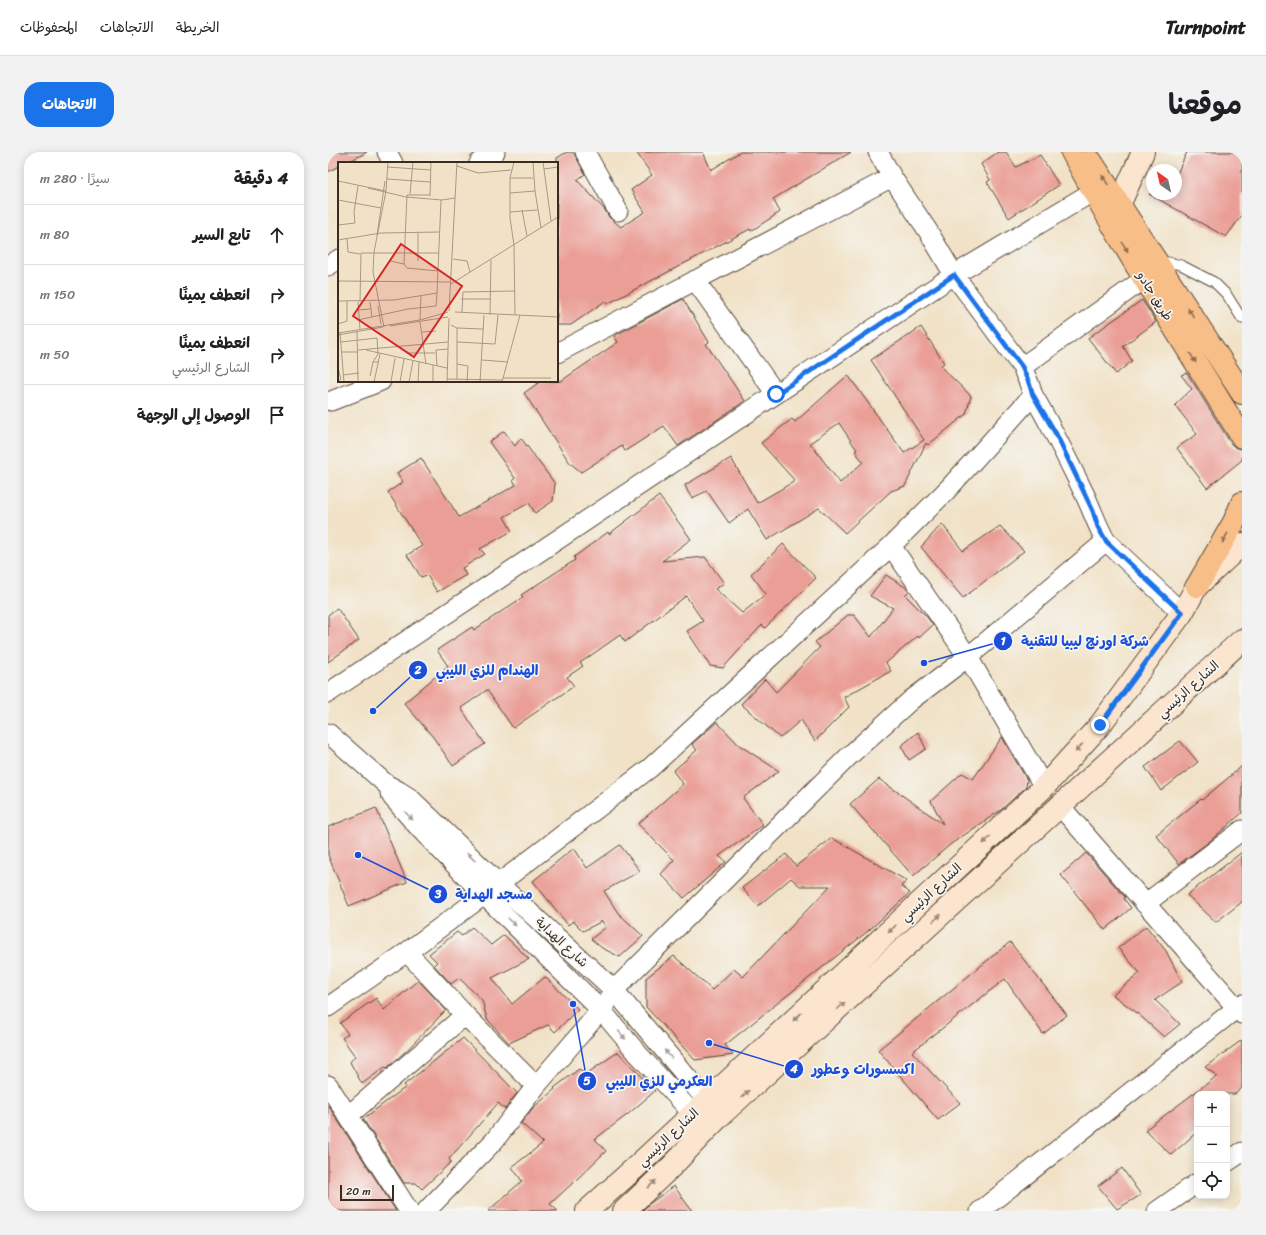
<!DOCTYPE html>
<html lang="ar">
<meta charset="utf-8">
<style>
body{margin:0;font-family:Sriracha,"Playpen Sans Arabic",sans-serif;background:#f2f2f2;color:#202124;direction:rtl}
.controls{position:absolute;right:12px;bottom:12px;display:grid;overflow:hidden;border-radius:8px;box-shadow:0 2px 10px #0003}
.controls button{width:36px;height:36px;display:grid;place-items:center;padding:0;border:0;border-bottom:1px solid #e0e0e0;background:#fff;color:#202124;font:20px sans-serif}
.compass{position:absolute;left:818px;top:12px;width:36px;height:36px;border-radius:50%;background:#fff;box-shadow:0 2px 10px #0003;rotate:326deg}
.scale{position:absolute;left:12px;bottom:10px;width:54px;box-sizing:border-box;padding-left:4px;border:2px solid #3b2a1e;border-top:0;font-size:11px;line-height:14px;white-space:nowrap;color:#3b2a1e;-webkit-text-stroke:3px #f6f6f2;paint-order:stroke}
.stop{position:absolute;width:12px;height:12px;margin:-9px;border:3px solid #1a73e8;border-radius:50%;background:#fff}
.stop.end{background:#1a73e8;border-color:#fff;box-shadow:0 1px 4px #0008}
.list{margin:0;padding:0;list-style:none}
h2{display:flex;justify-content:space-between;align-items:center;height:52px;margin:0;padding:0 16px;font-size:17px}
h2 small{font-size:13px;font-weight:400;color:#757577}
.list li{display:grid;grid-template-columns:26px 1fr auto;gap:12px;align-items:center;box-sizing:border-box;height:60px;padding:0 16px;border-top:1px solid #e0e0e0}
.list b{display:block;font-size:15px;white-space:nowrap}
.list p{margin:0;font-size:13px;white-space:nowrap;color:#757577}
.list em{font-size:13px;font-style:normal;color:#757577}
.icon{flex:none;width:22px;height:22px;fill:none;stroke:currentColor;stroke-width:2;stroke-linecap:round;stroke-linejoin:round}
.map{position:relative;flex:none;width:914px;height:1059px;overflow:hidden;direction:ltr;border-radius:16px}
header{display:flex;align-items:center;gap:24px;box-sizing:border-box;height:56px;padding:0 20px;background:#fff;border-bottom:1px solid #e0e0e0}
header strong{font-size:19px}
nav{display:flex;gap:22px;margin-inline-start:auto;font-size:14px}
.intro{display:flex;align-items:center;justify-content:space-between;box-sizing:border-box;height:96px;padding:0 24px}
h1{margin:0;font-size:28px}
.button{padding:10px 18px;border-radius:16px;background:#1a73e8;color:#fff;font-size:14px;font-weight:700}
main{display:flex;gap:24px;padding:0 24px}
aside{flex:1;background:#fff;border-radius:16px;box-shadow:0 2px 10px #0003}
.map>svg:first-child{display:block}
</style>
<header>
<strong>Turnpoint</strong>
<nav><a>الخريطة</a><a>الاتجاهات</a><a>المحفوظات</a></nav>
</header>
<div class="intro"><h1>موقعنا</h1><a class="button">الاتجاهات</a></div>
<main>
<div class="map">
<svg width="914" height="1059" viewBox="0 0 914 1059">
<rect width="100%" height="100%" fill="#f6f6f2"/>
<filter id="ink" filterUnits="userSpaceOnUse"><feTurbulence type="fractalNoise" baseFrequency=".025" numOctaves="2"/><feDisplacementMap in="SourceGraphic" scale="8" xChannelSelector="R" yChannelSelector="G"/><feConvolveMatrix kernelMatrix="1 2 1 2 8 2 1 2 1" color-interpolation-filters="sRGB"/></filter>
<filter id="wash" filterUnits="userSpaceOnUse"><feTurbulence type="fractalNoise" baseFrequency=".012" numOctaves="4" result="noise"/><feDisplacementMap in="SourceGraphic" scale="16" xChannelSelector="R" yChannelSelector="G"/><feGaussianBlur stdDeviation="0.9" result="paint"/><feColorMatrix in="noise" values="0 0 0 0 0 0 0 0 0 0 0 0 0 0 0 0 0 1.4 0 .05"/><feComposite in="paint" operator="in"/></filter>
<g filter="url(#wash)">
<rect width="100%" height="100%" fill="#f1e2c7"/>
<g id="blocks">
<path fill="#ea9e95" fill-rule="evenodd" d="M0,0H39L18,11H11V14L0,20Z
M239,0H244L247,3L257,22L249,28L277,58L281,65L293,75L317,60L303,38L324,23L308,0H375L383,18L412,0H523L445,47L452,60L423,79L422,77L279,152L277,149L243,173H229V6Z
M670,0H678L688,15L712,3L731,33L681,66L659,30L662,28L653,12Z
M859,0H914V63L898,85L821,42H848V24Z
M355,147L381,190L378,192L417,249L350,294L336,274L297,299L294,294L253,320L242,311L196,241L213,229H233L290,190L286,184Z
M814,148L828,170L795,194L804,209L788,222L760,186Z
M593,175L616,211L612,214L643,244L638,262L600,293L598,291L577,334L563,339L517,381L491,356L439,388L420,357L401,371L379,339L364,346L360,340L357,333L403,306L429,351L467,329L433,291L464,267L467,270L520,223L576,301L596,288L543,208ZM511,271L529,298L527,299L535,310L512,331L482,291Z
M859,221L903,292L908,296L914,297V308L879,336L849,296L869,282L847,253L864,237L853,223Z
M176,279L187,294L193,286L227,332L225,349L207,361L201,351L176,365L184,379L152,397L157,402L134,416L138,423L109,440L99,423L93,425L79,403L94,394L60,340L75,330L69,321L93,306L131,365L188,333L185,328L187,326L161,290Z
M331,344L363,387L334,409L377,405L396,431L387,437L414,461L438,442L423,422L455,392L488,426L437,476L434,473L395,516L382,514L359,479L375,469L358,444L297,490L292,483L252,511L255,514L239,525L246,534L185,576L159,538L133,556L157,592L125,614L105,585L76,551L120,514L109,498L144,475L146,478L195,445L193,443L247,408L246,405L280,380L281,382Z
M614,372L635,399L672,374L696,399L635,446L593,395Z
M558,423L580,437L581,439L577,443L598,464L605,473L591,486L590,484L558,511L563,519L516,545L521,555L487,589L473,568L452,586L413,552L437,527L448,540L492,495L487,490L520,463H526L543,485L565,456L542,444Z
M9,456L31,488L0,510V463Z
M389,570L411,593L451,619L415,646L435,673L391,704L398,710L356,746L333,722L346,708L310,672L355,632L345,619L369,598L364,592Z
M590,580L598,597L581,608L573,594Z
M674,585L699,628L698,635L673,658L623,692L585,724L522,652L551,627L615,672L603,649L634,621L645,627Z
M852,589L870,610L833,639L817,615Z
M914,614V661L882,689L851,712L828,683L873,647L874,648Z
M48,656L79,730L21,754L0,703V675Z
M504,686L579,729L573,734L582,741L540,779L397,893L405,903L367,908L318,855V826L346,804L384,838L406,817L415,825L502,734H472L463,726L430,754L414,736L458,702L468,714Z
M292,693L312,719L276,739L290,761L315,784L292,805L274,796L263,787L278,775L274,769L255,779L245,769L240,773L205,729L246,696L259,716Z
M914,700V750L888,770L859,743Z
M758,701L797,745L796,747L803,756L777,778L733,723Z
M818,774L838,799L854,830L827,848L852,872L836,885L808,860L785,843L812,821L790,796Z
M144,775L163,793L176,783L201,807L164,826L184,852L217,825L250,857L227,880L220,873L181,891L159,867L154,848L131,826L123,832L106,813L109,810L101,802L129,780L134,784Z
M682,790L739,863L715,882L677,827L584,900L632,951L610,968L550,898Z
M90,828L118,858L78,899L59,916L57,915L34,932L22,910L27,904L14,886L20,882L12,871L48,846L56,858Z
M135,886L189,941L177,957L170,951L121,1007L123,1010L94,1037L88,1031H76L35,967L78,935L76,933Z
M914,888V936L907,942H869V980L843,1003L817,978L889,924L877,915Z
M290,900L327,939L299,963L267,987L278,999L247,1029L222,1052L230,1059H160L194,1029L184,1015L215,991L193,971L204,957L227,937L226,936L251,917L258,922Z
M0,953L68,1059H0Z
M794,1016L813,1043L789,1057L770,1034Z
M346,1034L364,1059H314L321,1052Z"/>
</g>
</g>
<g filter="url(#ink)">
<use href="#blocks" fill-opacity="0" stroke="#564637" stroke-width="1"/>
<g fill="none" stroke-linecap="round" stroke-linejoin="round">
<defs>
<path id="lane" d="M831,108L853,113L886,130L899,143L914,167"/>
<path id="street" d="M59,0L65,11
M257,0L290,59
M151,11L167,0
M0,114L11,107
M367,128L448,242
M229,201L564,25
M694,215L816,127
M3,249L53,229
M778,389L854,461
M563,394L640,505L716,635
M0,541L626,123L766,39
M0,581L58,632L71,639L82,646L171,732L286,838L379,949L390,958
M62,641L65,646L93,678L156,743L273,858L311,903L365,962L377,972
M732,654L914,862
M817,752L914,678
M79,800L137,863L208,934
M0,855L79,800L156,743L322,616L563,394L620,337L705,243L701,231L694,215L626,123L600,79L564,25L550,0
M0,933L81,1059
M20,964L137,863
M899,1010L914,1000
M98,1059L166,989L208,934L273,858L286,838L521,604L583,548L640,505L778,389C769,374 764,357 756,341C740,308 724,275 705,243
M652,1059L914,852
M829,1059L869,1031"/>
<path id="secondary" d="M781,65L792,51L815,0
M259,1059L308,1015L716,635L772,573L854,461L869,434L914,392
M296,1059L344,1014L381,975L395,961L914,488"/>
<path id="highway" d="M744,0C796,98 856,191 914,285
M763,9L914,241
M869,434L906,370L914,351"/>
</defs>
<use href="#lane" stroke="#564637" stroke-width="11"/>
<use href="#street" stroke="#564637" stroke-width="21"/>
<use href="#secondary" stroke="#564637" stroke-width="24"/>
<use href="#highway" stroke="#564637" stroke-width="24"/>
<use href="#lane" stroke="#fff" stroke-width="9"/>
<use href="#street" stroke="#fff" stroke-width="19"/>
<use href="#secondary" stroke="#fce5cf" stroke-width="22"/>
<use href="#highway" stroke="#f7be88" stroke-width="22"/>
</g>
<defs><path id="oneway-solid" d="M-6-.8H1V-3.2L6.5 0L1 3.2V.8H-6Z"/></defs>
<g fill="#906d4e">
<use href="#oneway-solid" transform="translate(777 28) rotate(-124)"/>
<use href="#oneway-solid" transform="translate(797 95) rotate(59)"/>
<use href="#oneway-solid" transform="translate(863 161) rotate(-123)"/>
<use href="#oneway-solid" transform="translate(865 206) rotate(58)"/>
<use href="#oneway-solid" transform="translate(897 386) rotate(119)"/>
</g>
<g fill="#9c8876">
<use href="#oneway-solid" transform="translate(751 596) rotate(132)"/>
<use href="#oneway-solid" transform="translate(659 688) rotate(137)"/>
<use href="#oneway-solid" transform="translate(609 766) rotate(-42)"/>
<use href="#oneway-solid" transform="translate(564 777) rotate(137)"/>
<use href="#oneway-solid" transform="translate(513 854) rotate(-42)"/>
<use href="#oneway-solid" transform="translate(469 865) rotate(137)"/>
<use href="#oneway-solid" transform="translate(417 942) rotate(-42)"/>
<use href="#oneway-solid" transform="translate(324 1032) rotate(-43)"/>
</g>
<g fill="#a79f9a">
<use href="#oneway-solid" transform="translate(81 664) rotate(47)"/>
<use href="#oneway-solid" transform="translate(143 705) rotate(-136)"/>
<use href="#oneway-solid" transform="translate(184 770) rotate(45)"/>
<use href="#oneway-solid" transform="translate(294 883) rotate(50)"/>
<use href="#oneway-solid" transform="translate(340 902) rotate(-130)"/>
</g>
</g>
<g fill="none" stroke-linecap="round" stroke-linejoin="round" filter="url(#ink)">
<path stroke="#1a73e8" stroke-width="5" d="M448,242L626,123L694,215L701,231L705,243L728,282L765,359L770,375L778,389L854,461L772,573"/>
</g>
<g text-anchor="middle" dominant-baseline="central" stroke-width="3.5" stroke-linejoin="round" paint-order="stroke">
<g font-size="13" fill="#3b2a1e" stroke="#f6f6f2">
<text transform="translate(827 144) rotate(58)">طريق جادو</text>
<text transform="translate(860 537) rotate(-42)">الشارع الرئيسي</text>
<text transform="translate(603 740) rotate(-43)">الشارع الرئيسي</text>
<text transform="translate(234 790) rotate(43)">شارع الهداية</text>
<text transform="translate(340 985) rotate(-43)">الشارع الرئيسي</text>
</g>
</g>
<g transform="translate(10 10)">
<rect width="220" height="220" fill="#f1e2c7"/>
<path fill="none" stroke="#a89883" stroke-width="1" d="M176,0L172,16V56L176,83L177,153M195,0L197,29L203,66M205,0L213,59M119,4L140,11L173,8M49,5L93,8M206,7L220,5M172,16H195M49,17L92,20M0,19L48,29M30,26L68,35L104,38L117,36M172,31L197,29M72,32L75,0M92,33H69L66,102L69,106L100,109M92,34L93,0M0,38L43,46M184,48L189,74M172,50L199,48M0,63L17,61L16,50L20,24M39,73L47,19M9,76L10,90L22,92M0,78L43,71L101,70M115,97L129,99L132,110M52,99L66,102M80,99V71M0,119L113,120M113,122L220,55M123,137H152M0,139L56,138L99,131L103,38M20,140L22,167M22,140L23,91H101M32,140L34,155M40,144L43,162M20,148L33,147M111,149L119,0M117,150L220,155M124,150L125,130L177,129M152,153L153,98M20,158L70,147L98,144L99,131M82,158L83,134M82,160L88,202M0,162L9,159V139M113,163L119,166L145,167M52,164L110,155M46,165L35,110L36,90L48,29L50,0M19,170L20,220M84,170L98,169M0,171L82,158L110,150M2,171L6,220M0,173L45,165M3,180L39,176L40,192L35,200M119,180L157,182L160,153M20,188L110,180M28,188L109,206M4,190H20M69,191H97M144,198L170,200M119,202L130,204L129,220M99,204L98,188L110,187M0,206L3,217L0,219M5,213L21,211M32,214L35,200H41M165,216H213M109,217L164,218M119,217V166M36,220L42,192M53,220L57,196M62,220L66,197M71,220L75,199M80,220L81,200M95,220V203M109,220L111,156M142,220L146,153M164,220L182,153"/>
<path fill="#d62828" fill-opacity="0.15" stroke="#d62828" stroke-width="2" d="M63,82L124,124L76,195L15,154Z"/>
<rect width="220" height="220" fill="none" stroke="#3b2a1e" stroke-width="2"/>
</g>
<path fill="none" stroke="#1d4ed8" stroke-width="1.5" d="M596 511L675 489M45 559L90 518M30 703L110 742M381 891L466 917M245 852L259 929"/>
<g fill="#1d4ed8" stroke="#f6f6f2" stroke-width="1.5">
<circle cx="596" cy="511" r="4"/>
<circle cx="45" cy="559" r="4"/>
<circle cx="30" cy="703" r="4"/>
<circle cx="381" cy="891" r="4"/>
<circle cx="245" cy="852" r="4"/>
<circle cx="675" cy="489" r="10"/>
<circle cx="90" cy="518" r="10"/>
<circle cx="110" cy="742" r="10"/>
<circle cx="466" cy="917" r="10"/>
<circle cx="259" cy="929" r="10"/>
</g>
<g font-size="12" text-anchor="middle" font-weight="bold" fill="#fff">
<text x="675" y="493">1</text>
<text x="90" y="522">2</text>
<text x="110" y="746">3</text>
<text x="466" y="921">4</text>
<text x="259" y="933">5</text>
</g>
<g font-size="14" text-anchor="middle" font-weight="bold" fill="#1d4ed8" stroke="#f6f6f2" stroke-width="3.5" stroke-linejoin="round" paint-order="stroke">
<text x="757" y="494">شركة اورنج ليبيا للتقنية</text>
<text x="159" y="523">الهندام للزي الليبي</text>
<text x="166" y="747">مسجد الهداية</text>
<text x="535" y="922">اكسسورات وعطور</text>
<text x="331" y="934">العكرمي للزي الليبي</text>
</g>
</svg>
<div class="controls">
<button>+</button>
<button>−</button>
<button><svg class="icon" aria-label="locate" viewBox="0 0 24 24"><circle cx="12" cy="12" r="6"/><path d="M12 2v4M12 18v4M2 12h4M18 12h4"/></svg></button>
</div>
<svg class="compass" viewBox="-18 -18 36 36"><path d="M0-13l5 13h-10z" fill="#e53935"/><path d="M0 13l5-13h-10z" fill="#757577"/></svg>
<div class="scale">20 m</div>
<div class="stop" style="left:448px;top:242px"></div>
<div class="stop end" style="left:772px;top:573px"></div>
</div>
<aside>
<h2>4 دقيقة<small>سيرًا · 280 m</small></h2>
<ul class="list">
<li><svg class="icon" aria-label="ahead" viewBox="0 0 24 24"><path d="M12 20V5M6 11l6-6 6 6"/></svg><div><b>تابع السير</b></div><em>80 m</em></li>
<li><svg class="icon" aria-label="right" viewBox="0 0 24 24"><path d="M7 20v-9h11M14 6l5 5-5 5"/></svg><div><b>انعطف يمينًا</b></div><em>150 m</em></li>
<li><svg class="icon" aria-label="right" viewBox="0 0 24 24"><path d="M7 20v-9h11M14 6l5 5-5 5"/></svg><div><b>انعطف يمينًا</b><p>الشارع الرئيسي</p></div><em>50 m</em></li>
<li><svg class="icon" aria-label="arrive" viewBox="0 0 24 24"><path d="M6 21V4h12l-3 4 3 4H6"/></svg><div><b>الوصول إلى الوجهة</b></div></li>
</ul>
</aside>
</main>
